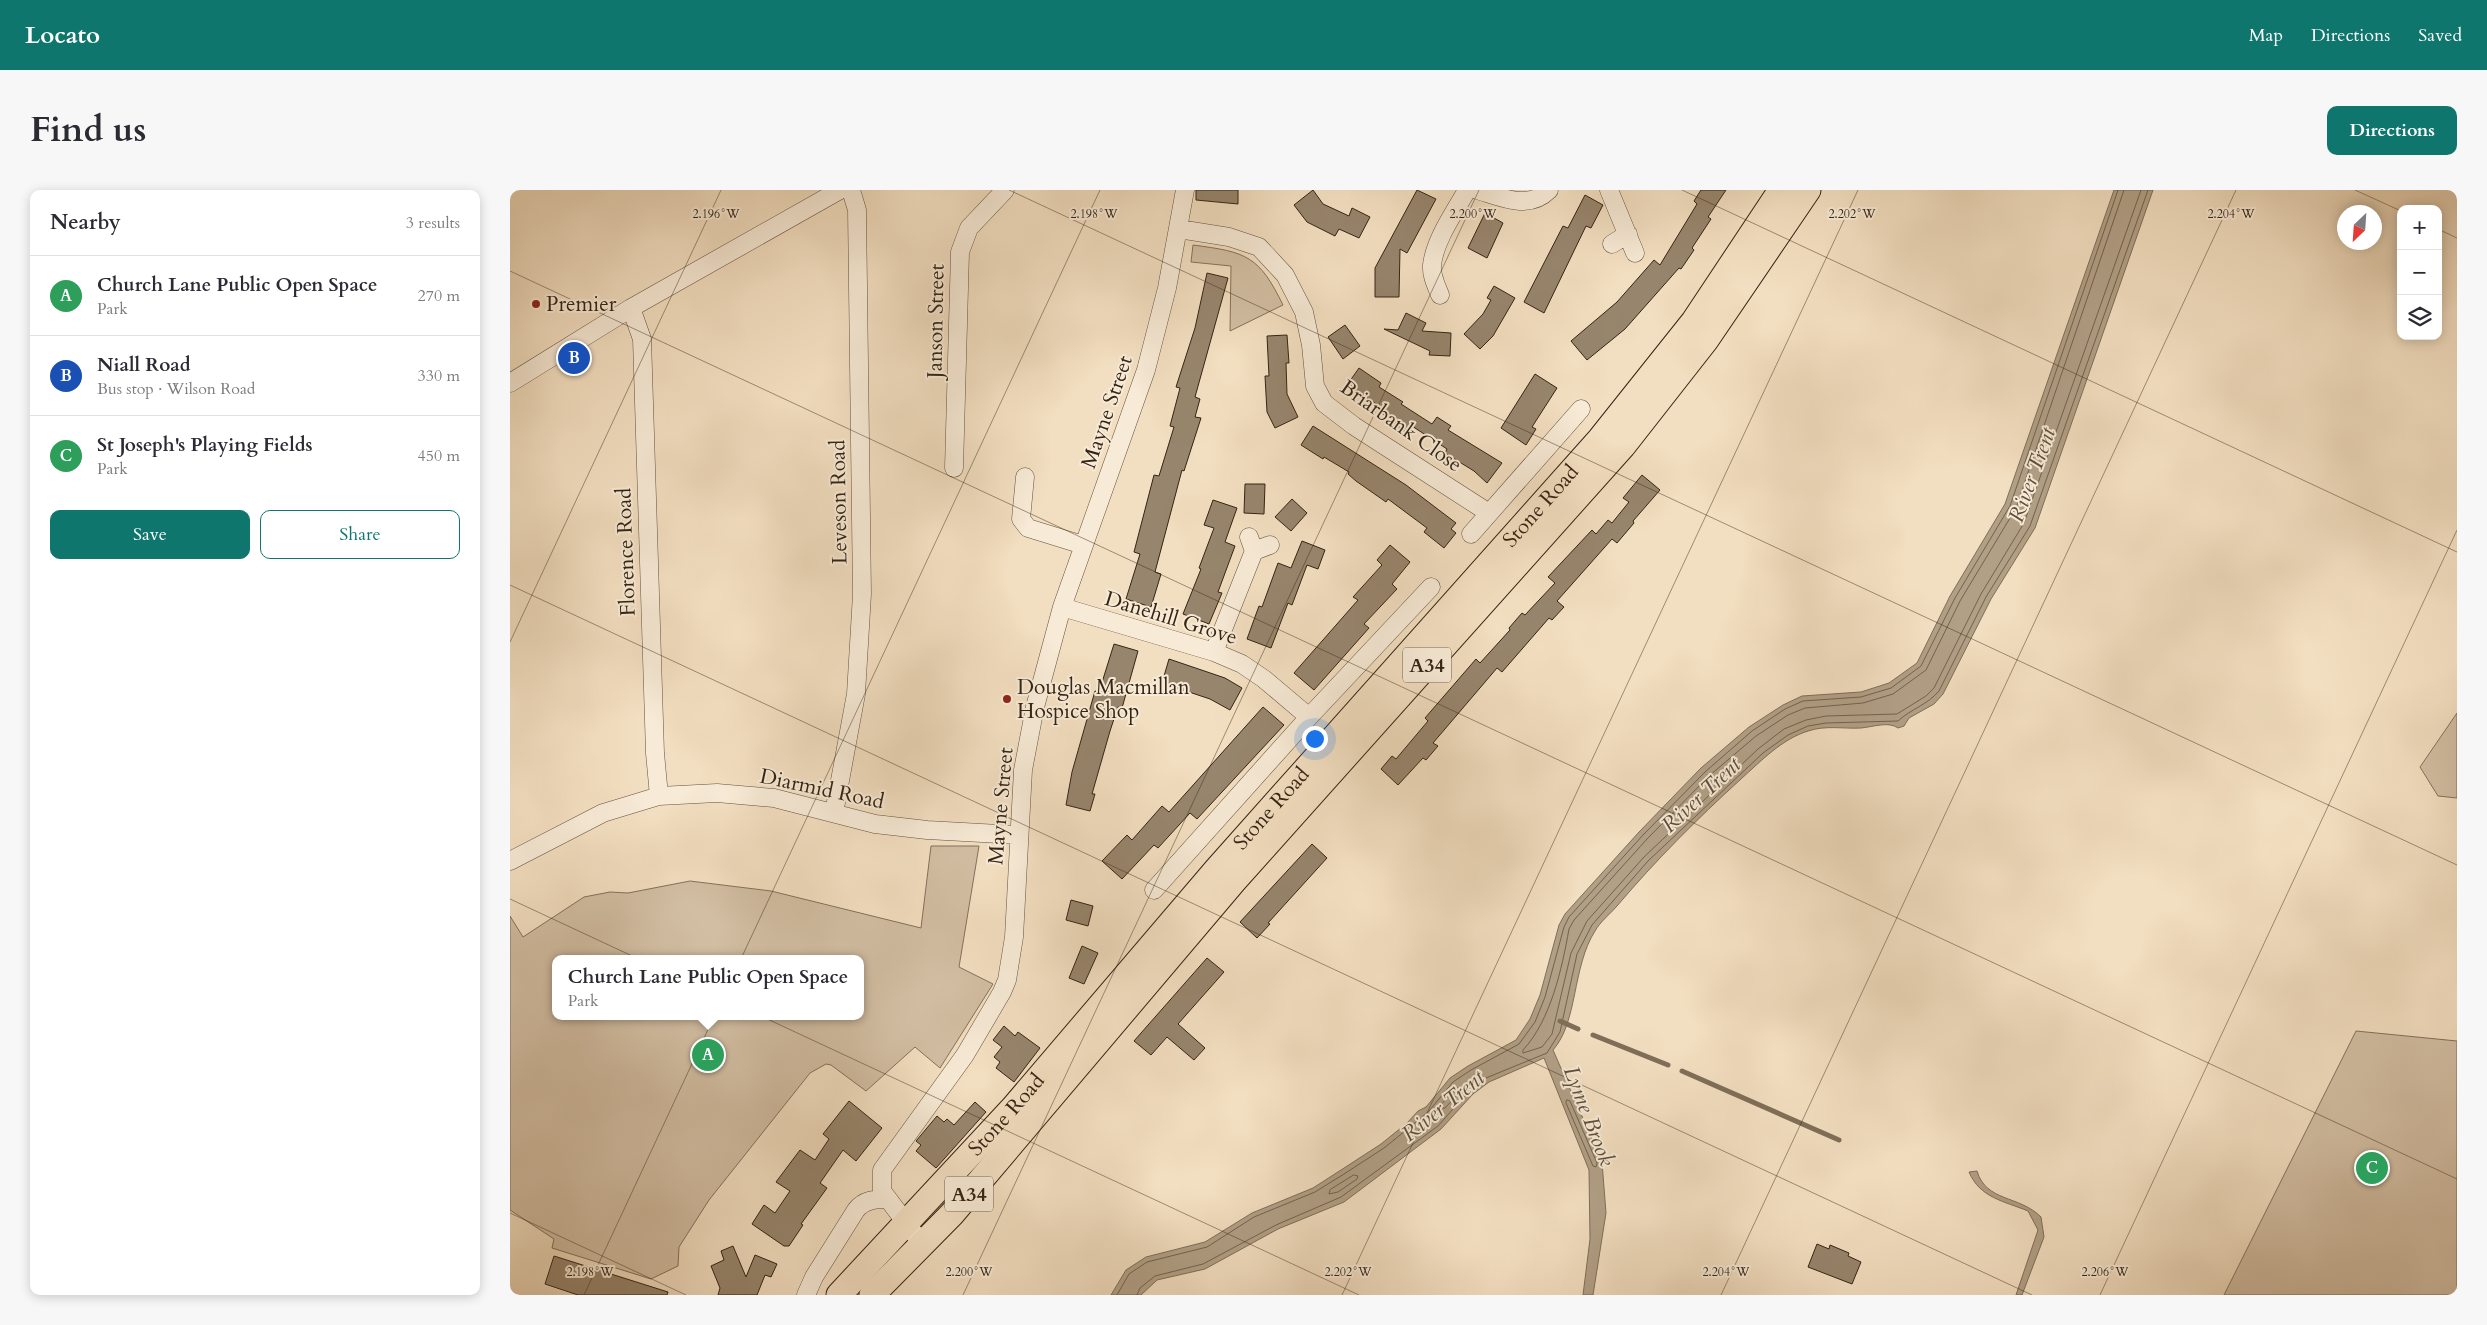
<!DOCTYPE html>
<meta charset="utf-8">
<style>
body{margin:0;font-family:Cardo,serif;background:#f7f7f7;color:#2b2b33}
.controls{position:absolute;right:15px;top:15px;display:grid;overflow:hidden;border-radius:10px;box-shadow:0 2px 12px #0003}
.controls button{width:45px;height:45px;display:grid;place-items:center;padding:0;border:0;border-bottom:1px solid #e1e1e2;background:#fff;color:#2b2b33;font:25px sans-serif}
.compass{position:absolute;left:1827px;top:15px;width:45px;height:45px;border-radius:50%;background:#fff;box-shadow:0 2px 12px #0003;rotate:205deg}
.you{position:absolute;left:804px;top:548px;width:18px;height:18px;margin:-12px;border:4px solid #fff;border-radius:50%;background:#1a73e8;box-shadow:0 0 0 8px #1a73e833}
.badge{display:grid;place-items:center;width:32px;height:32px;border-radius:50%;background:#0f766e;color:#fff;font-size:16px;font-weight:700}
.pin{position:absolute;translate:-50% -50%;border:2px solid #fff;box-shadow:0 1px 5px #0006}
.popup{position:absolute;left:42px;top:765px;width:312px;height:65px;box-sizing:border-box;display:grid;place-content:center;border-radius:10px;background:#fff;filter:drop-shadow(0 1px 4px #0005);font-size:16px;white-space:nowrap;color:#7c7c81}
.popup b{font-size:19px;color:#2b2b33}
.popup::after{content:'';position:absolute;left:50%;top:100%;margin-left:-10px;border:10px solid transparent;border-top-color:#fff}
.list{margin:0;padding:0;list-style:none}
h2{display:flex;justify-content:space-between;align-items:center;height:65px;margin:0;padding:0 20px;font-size:21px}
h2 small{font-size:16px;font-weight:400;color:#7c7c81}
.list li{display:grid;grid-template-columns:32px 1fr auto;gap:15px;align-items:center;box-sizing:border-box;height:80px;padding:0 20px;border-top:1px solid #e1e1e2}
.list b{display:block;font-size:19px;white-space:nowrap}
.list p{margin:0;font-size:16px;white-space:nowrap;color:#7c7c81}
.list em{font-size:16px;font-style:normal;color:#7c7c81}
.actions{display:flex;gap:10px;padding:15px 20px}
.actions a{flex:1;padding:11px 0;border:1px solid #0f766e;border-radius:10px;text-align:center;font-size:18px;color:#0f766e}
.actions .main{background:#0f766e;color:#fff}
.icon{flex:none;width:28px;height:28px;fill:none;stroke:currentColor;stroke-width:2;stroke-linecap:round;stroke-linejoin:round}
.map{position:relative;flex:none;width:1947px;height:1105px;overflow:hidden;border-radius:10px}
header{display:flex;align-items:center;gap:30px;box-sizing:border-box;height:70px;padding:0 25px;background:#0f766e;color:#fff}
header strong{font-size:24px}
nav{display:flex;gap:28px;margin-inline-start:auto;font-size:18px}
.intro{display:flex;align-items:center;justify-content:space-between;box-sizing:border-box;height:120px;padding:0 30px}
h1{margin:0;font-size:35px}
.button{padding:12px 22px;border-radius:10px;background:#0f766e;color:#fff;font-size:18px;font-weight:700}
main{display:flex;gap:30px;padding:0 30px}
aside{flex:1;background:#fff;border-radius:10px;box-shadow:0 2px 12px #0003}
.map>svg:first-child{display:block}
</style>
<header>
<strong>Locato</strong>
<nav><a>Map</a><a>Directions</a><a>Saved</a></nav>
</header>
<div class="intro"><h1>Find us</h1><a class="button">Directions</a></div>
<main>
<aside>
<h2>Nearby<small>3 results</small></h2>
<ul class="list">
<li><span class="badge" style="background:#2e9e5b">A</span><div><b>Church Lane Public Open Space</b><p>Park</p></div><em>270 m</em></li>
<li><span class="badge" style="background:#1a4fb4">B</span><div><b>Niall Road</b><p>Bus stop · Wilson Road</p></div><em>330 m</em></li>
<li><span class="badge" style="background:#2e9e5b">C</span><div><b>St Joseph's Playing Fields</b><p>Park</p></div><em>450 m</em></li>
</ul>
<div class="actions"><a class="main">Save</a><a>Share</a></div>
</aside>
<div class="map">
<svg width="1947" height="1105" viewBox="0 0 1947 1105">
<rect width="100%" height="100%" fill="#f2dec0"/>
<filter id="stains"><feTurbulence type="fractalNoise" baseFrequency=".004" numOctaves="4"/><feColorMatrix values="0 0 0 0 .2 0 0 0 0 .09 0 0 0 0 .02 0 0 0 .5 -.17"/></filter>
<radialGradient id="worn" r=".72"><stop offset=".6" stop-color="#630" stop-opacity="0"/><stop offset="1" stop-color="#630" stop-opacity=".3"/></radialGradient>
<path fill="#d2bea3" stroke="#83715c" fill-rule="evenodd" d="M683,55C737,62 749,66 773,115L720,141L721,76L681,72Z
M1947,523V608L1928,606L1910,577Z
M421,656H469L449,777L483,794L430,878L405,857L356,901L321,875L316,874L300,883L199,1010L169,1057L168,1076L141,1089L42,1058L44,1049L0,1020V726L13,747L74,707L100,702L118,703L180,691L261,701L411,738ZM46,769H350V826H46Z
M1846,841L1947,851V1105H1714Z"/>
<path fill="#b19f86" stroke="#7f6e58" d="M1604,0H1643L1525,338L1481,409L1433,504L1424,514L1399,528L1394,536L1388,538C1379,531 1362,537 1351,538C1333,539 1316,535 1298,541C1272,549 1251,571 1231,589C1187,629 1146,670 1107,716C1100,724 1090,732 1085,741C1062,777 1068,832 1043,860L1092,972L1096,1023L1083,1105H1073L1080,1049L1079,980L1034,868L979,892L963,904L931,939L834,1012L768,1039L695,1079L647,1090L631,1105H601L616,1080L636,1067L695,1052L742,1023L803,998L831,980L871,954L897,933L908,921L916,917L940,888L958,876L1006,850L1020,829L1030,805L1049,735L1055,724L1129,642L1191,578L1239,537L1273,515L1292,506L1351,502L1379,493L1407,473L1440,406L1495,314Z
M1467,981C1476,1012 1509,1005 1531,1027L1534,1047L1512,1105H1506L1528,1040L1518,1021C1494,1011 1470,1008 1459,982Z"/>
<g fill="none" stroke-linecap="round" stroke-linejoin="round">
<path stroke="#72624d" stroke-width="1" d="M1614,0L1506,318L1450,411L1416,480L1383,504L1353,513L1295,518L1278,525L1246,546L1199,586L1137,649L1064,730L1059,739C1052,778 1041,830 1013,860V863L1032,857L1042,844L1061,763L1077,731L1134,667L1248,559L1274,539L1296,530L1316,526L1387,524L1416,506L1424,498L1471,404L1514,333L1631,0
M947,898H950L951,901L935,918H932V914Z
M1057,910L1060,911L1087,973L1086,977L1083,976L1056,913Z
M844,985L848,986L847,989L828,1002L819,1004L820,1000Z
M607,1105L619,1084L637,1072L697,1057L744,1027L805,1002L834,984L874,958L900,937L919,921L943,892L961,880L1009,854L1025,832L1035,807L1054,737L1059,727L1133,645L1195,582L1242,541L1275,519L1293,511L1351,507L1381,498L1411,476L1445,408L1500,316L1608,0
M627,1105L630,1098L645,1086L693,1074L766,1035L831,1007L928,936L959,901L976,888L1037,863L1050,842L1067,764L1082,735L1138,671L1253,563L1278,545L1298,536L1316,533L1388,531C1401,519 1417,515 1429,501L1476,407L1520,336L1638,0"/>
<path stroke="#7f6e58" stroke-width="5" d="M1050,831L1068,839
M1083,845L1158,875
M1172,881L1329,950"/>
</g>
<path fill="#97856d" stroke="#342414" d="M686,0H728V14L686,10Z
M803,0L813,14L839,26L842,18L860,27L849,48L829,39L825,46L797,32L784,15Z
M907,0L926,9L897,63L890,59L889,107H865V78Z
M1191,0H1216L1198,27L1201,29L1182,58L1184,60L1171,79L1169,78L1115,139L1077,170L1061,151L1107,112L1144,70L1150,75L1187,14L1184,11Z
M1075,5L1093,15L1081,38L1076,36L1034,123L1014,112L1053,36L1058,38Z
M975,23L993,33L977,68L958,58Z
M697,83L718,88L685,207L690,209L685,227L691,228L674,281L672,280L645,382L651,384L641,417L616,409L630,364L624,362L644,285L649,286L664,237L660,236L670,198L666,197L685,138Z
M984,96L1005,108L983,146L970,159L954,144L973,124L981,110L977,108Z
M896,123L916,133L912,141L941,143L940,166L919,165L920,161L874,139L888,140Z
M835,135L850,156L833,169L818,147Z
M777,145L779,173H776L777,204L788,227L765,238L757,222L755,186H759L757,146Z
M849,178L871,193L869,197L893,212L891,214L922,234L927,227L941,236L938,240L992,273L977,293L964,281L935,263L937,259L902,236L897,243L884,235L886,232L868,221L871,217L837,195Z
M1025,184L1047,198L1022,237L1026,239L1016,255L991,238Z
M803,236L896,295L946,333L941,339L946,343L934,358L914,342L917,338L878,309L876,312L846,291L838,284L839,282L814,267L813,269L791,255Z
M1132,285L1150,300L1123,331L1124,333L1107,353L1102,349L1047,411L1054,417L1042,430L1039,428L992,482L987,478L923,553L928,556L916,570L913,568L888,595L871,579L882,566L886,569L918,531L915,528L966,469L970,473L1000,440L999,438L1012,423L1015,425L1045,393L1038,387L1082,340L1086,344L1098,330L1102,333L1119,312L1113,308Z
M735,294H755L754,324L734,323Z
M782,309L797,323L781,341L765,327Z
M703,310L727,318L715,352L725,356L708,402L712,403L699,434L673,424L691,379L689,378L704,338L694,335Z
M792,351L815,360L808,379L797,375L782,415L778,413L761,458L737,449L749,416L752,417L768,373L781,378Z
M880,355L900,372L882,394L887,399L854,434L859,438L804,500L784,483L848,410L843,407L872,375L867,370Z
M604,454L628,461L612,518L608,517L600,541L582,604H585L580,621L556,615L562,582L585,501L589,502Z
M659,469L715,488L732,498L720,520L700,509L652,493Z
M753,517L774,535L687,629L680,623L648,658L644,655L612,689L592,671L617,645L622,650L652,616L659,622Z
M802,654L817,668L758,733L760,734L747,748L730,732Z
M561,710L583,716L578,736L556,730Z
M572,756L588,763L574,794L559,788Z
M697,768L714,782L668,834L695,858L684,870L657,847L641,865L624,851Z
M494,836L505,846L508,842L530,858L504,892L486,878L490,872L484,867L492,857L483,850Z
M339,911L372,938L346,971L333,960L310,993L317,998L291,1034L293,1035L279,1056H274L242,1034L254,1015L265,1023L280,1001L266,992L290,960L305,970L319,949L313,944Z
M465,912L476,922L426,978L406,961L411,955L406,951L427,926L434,932L437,929L444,935Z
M1307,1054L1319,1059L1320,1055L1339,1063L1338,1066L1351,1072L1342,1094L1298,1077Z
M223,1056L236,1087L245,1065L267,1074L261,1087L255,1085L247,1105H208L210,1098L201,1076L214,1070L211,1061Z
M44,1066L158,1102L157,1105H68L35,1094Z"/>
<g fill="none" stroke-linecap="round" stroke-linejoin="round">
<defs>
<path id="minor" d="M967,0C991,7 1018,21 1039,0
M1099,0L1125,63
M669,39L719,47L749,57L775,85L794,122L801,155L805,196L814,213L844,236L979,323
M1102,54L1118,44
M930,105C926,95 921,85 922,75C925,49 945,22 957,0
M121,118L132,149L145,563L149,606
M0,193L121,118L330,0
M444,278L450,62L459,38L495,0
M515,287L511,329L518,338L573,355
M961,344L1071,219
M739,347L744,361
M552,417L704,462L732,474L754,489L799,527
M704,462L744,361L760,355
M324,623L346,504L352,404L347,20L341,0
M0,671L93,623L149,606L207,603L264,608L365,634L417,640L509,645
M644,700L799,527L921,397
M412,1054L372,1001V980L455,865L492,802L497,790L504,747L513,580L525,517L552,417L636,180L657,98L675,0
M296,1105L304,1087L346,1020C354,1010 365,1009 377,1009"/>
<g id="highway">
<path id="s1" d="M329,1105L503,918L706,680L1090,249L1184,131L1271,0"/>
<path d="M362,1105L442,1024L724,691L1113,256L1196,150L1298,0"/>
</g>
</defs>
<use href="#minor" stroke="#64523f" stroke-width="19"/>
<use href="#highway" stroke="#342414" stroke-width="27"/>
<use href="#minor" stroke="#f7ead6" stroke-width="18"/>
<use href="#highway" stroke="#f2dec0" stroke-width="25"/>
</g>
<path fill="none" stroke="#342414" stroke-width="1" stroke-opacity="0.45" d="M499,0L1947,675M1172,0L1947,362M1845,0L1891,21M1928,39L1947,48M0,81L1947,989M0,395L1522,1105M0,452L211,0M0,709L849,1105M0,1023L176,1105M74,1105L590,0M453,1105L969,0M832,1105L1348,0M1211,1105L1726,0M1590,1105L1947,340"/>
<g fill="#8f2418" stroke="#f7ead6" stroke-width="2">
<circle cx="26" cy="114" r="5"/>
<circle cx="497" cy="509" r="5"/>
</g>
<g text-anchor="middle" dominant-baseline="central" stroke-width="4" stroke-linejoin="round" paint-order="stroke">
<g fill="#f7ead6" stroke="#6e5f4e" stroke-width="1">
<rect x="893" y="457.5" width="48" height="35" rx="4"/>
<rect x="435" y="986.5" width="48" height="35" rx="4"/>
</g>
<g font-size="20" font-weight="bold" fill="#342414">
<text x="917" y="475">A34</text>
<text x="459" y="1004">A34</text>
</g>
<g font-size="21" fill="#342414" stroke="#f7ead6" text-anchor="start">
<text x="36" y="114">Premier</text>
<text x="507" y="497">Douglas Macmillan<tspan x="507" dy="24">Hospice Shop</tspan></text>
</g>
<g font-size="21" fill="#342414" stroke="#f7ead6">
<text transform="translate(426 131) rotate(-89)">Janson Street</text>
<text transform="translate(597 222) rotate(-71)">Mayne Street</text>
<text transform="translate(891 236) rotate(35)">Briarbank Close</text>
<text transform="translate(329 312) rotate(-91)">Leveson Road</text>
<text stroke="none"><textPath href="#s1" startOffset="1056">Stone Road</textPath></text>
<text transform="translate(116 362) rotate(-92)">Florence Road</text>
<text transform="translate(661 428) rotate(17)">Danehill Grove</text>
<text transform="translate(312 599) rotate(12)">Diarmid Road</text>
<text transform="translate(491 616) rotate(-85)">Mayne Street</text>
<text stroke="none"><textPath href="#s1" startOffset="651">Stone Road</textPath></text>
<text stroke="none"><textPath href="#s1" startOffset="246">Stone Road</textPath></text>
</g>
<g font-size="22" font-style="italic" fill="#604f3c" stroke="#f7ead6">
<text transform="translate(1522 285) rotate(-70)">River Trent</text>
<text transform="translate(1191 605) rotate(-43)">River Trent</text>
<text transform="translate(933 916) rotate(-39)">River Trent</text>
<text transform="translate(1079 926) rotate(69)">Lyme Brook</text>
</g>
</g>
<g font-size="12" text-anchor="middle" fill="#342414" stroke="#f7ead6" stroke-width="4" stroke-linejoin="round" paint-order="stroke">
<text x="584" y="28">2.198°W</text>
<text x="963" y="28">2.200°W</text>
<text x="1342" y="28">2.202°W</text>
<text x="1721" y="28">2.204°W</text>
<text x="206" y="28">2.196°W</text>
<text x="80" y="1086">2.198°W</text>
<text x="459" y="1086">2.200°W</text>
<text x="838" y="1086">2.202°W</text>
<text x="1216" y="1086">2.204°W</text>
<text x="1595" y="1086">2.206°W</text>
</g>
<rect width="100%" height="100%" filter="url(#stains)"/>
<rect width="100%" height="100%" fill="url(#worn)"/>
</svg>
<div class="controls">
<button>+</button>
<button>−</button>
<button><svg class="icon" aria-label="layers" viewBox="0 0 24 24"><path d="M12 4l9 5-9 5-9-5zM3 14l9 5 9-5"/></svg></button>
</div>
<svg class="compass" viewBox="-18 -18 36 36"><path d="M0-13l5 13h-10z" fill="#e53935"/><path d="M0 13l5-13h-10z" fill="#7c7c81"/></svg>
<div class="you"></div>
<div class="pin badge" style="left:198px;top:865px;background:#2e9e5b">A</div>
<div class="popup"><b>Church Lane Public Open Space</b>Park</div>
<div class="pin badge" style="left:64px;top:168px;background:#1a4fb4">B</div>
<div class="pin badge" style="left:1862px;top:978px;background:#2e9e5b">C</div>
</div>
</main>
